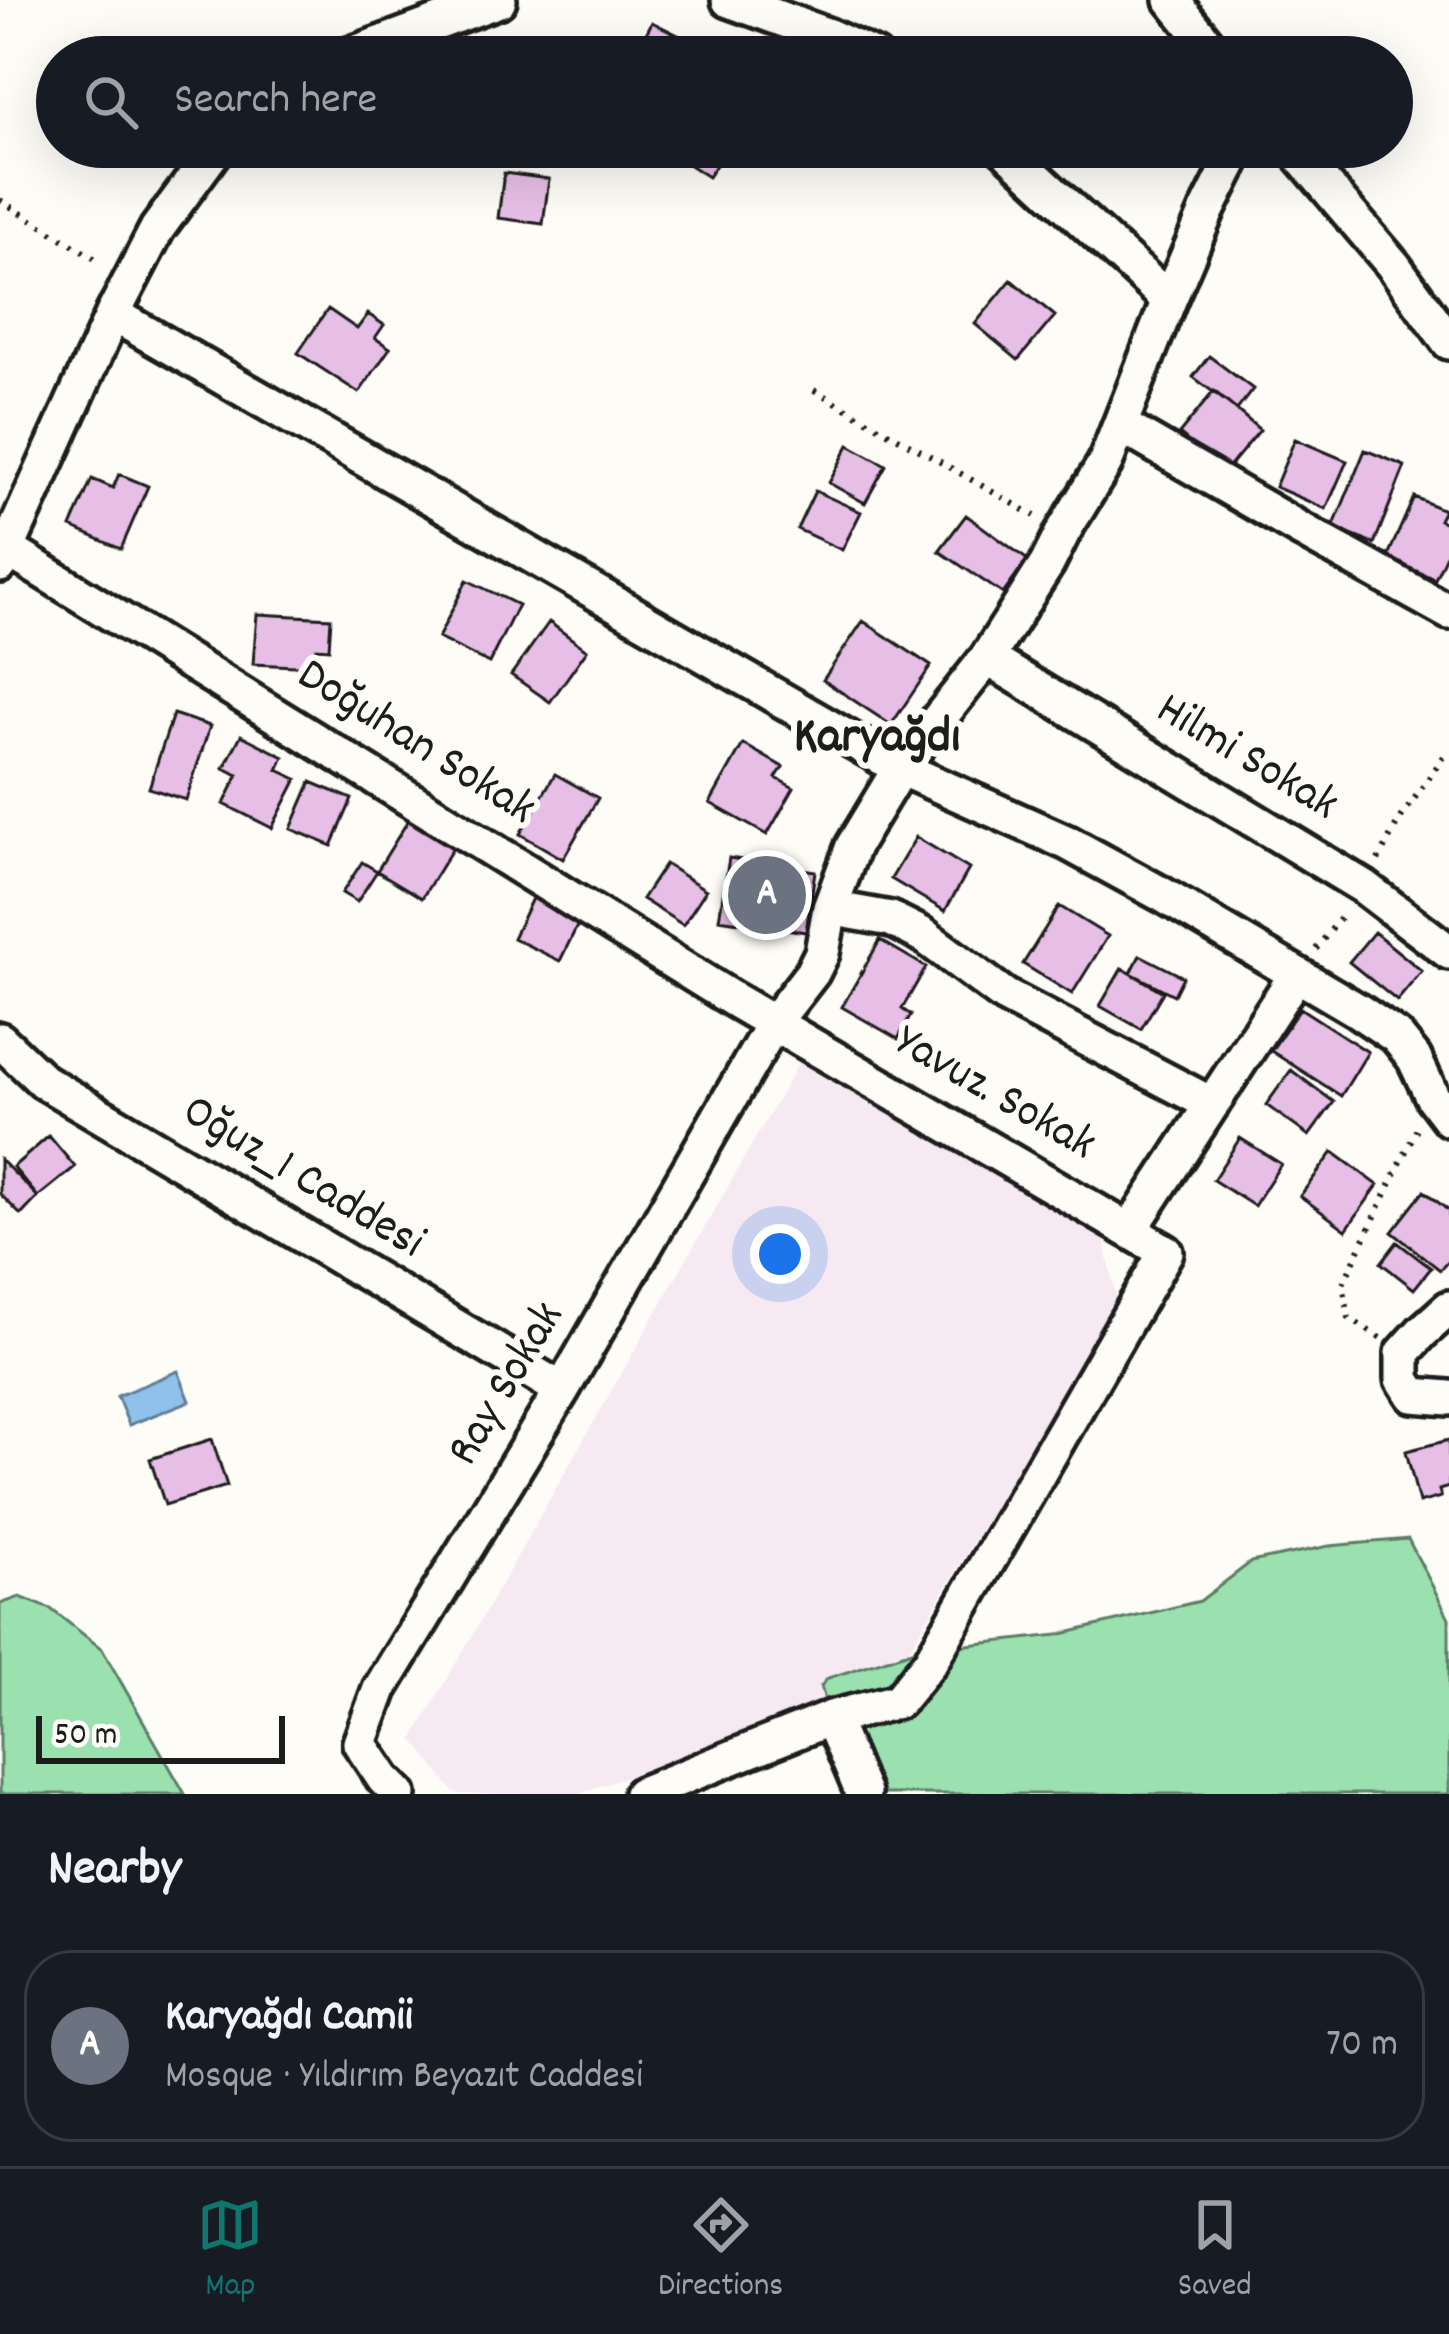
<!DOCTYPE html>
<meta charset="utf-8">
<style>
body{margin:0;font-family:Dekko,sans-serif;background:#20242c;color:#f1f3f6}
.scale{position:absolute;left:36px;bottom:30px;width:249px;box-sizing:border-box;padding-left:12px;border:6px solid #1c1c1c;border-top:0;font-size:33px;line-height:42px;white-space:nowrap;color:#1c1c1c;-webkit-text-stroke:9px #fdfcf7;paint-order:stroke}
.you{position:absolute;left:780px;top:1254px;width:42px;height:42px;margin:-30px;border:9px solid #fff;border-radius:50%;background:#1a73e8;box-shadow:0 0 0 18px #1a73e833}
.badge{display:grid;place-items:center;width:78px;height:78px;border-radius:50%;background:#0f766e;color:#fff;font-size:39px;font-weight:700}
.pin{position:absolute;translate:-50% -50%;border:6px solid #fff;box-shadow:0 3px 12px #0006}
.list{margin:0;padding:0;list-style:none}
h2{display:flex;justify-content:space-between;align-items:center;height:156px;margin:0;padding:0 48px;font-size:51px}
h2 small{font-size:39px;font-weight:400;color:#9ea1a6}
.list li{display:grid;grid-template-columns:78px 1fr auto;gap:36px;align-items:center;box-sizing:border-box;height:192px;margin:0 24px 24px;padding:0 24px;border:3px solid #363941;border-radius:48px}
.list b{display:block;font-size:45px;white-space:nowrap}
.list p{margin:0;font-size:39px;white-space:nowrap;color:#9ea1a6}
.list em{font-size:39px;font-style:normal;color:#9ea1a6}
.icon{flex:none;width:66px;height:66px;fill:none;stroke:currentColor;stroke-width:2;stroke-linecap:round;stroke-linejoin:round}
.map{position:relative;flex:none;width:1449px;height:1794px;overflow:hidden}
.search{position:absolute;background:#171b24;box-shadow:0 12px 48px #0002;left:36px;right:36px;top:36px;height:132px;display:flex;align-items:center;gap:30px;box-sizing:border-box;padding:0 42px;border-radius:66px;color:#9ea1a6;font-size:45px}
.sheet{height:372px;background:#171b24}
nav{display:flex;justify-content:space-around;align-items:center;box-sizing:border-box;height:168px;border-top:3px solid #363941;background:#171b24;font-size:33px;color:#9ea1a6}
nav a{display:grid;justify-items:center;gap:6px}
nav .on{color:#0f766e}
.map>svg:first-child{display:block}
</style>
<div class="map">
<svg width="1449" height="1794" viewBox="0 0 1449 1794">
<rect width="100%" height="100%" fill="#fdfcf7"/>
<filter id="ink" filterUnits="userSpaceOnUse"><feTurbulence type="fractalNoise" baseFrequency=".00833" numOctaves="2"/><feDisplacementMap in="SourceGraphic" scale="24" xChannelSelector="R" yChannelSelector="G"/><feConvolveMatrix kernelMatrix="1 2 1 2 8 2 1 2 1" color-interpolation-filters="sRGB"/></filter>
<g filter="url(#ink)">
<path fill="#f6e9f2" d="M803,1055L1102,1230L1117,1301L892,1678L579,1794H460L453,1791L413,1739Z"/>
<path fill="#9be1af" stroke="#5c7e66" stroke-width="3" d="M1408,1539L1449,1618V1794H851L821,1686L828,1678L912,1651L1058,1635L1200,1601L1251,1562L1329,1546Z
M20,1597L51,1609L102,1649L185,1794H0V1604Z"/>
<path fill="#8fc1eb" stroke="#617f98" stroke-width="3" d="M178,1371L190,1401L129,1425L117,1396Z"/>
<path fill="#e6bee6" stroke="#1c1c1c" stroke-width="3" d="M652,22L690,41L682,57H634Z
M662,147H728L708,177Z
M504,173L549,179L543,224L498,218Z
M1011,280L1055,316L1018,360L975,324Z
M328,309L357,329L368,314L384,325L375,338L390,348L359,393L298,353Z
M1209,356L1253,389L1237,410L1193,377Z
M1214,391L1260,430L1225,472L1179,434Z
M1295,439L1347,461L1326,509L1275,487Z
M849,445L886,465L865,503L829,483Z
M1365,450L1405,466L1374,544L1333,528Z
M119,474L148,486L121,549L71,527L92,479L113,488Z
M815,491L861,512L842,550L797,529Z
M1414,497L1444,510L1439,520L1449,524V548L1435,579L1387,558Z
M966,515L1028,560L1003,594L939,551Z
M467,580L518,605L489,663L438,638Z
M257,614L331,618L329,649L316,648L315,667L253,664Z
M863,621L931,666L891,725L823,680Z
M549,622L587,650L550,702L511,675Z
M173,714L210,726L186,800L149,788Z
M241,735L284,757L278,770L297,779L272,828L224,804L238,775L224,768Z
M743,744L783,767L776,778L794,788L767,835L710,803Z
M555,774L598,798L563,859L520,834Z
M311,782L352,799L332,846L291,829Z
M409,819L454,846L422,898L377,871Z
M916,837L969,869L945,911L891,879Z
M729,858L815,871L806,932L719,919Z
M362,862L377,871L357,902L342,893Z
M665,864L706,890L683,925L642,899Z
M535,892L582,916L560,961L513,938Z
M1059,906L1108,936L1072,994L1023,964Z
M1374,932L1422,971L1397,1001L1349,962Z
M880,940L926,967L902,1009L911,1015L898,1039L842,1007Z
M1140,955L1183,977L1174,995L1131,973Z
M1122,968L1163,992L1141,1029L1100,1006Z
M1300,1008L1368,1052L1341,1096L1271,1051Z
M1291,1070L1334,1102L1309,1136L1266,1105Z
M49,1136L75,1167L38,1197L13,1167Z
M1240,1138L1281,1164L1254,1206L1213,1180Z
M1333,1152L1378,1185L1346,1230L1300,1196Z
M0,1159L38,1197L21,1215L0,1194Z
M1424,1191L1449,1211V1260L1440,1270L1392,1232Z
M1397,1242L1431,1268L1414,1289L1381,1263Z
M212,1439L227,1486L165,1505L150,1459Z
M1449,1440V1487L1439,1490L1441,1497L1419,1503L1406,1451Z"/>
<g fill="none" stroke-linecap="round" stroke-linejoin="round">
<defs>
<path id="minor" d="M729,0L829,36L875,57
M1172,0L1218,57
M344,57L499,0
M1003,147L1169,300
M1293,147L1394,266L1449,342
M113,314L900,768L1068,843L1163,895L1357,1010L1397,1037L1414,1058L1433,1098L1449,1119
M1122,426L1298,528L1449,612
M7,549L734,1000L1166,1252L930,1662L898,1701L831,1718L641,1794
M0,565L113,314L157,229L217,147
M987,658L1364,887L1449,952
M830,908L891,919L923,935L1005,996L1211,1104
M0,1040L43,1081L562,1390
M1130,1230L1296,975
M1449,1308L1422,1332L1403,1353V1379L1413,1395L1449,1398
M831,1718L863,1794
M399,1794L384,1779L360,1743L380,1689L562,1390L774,1022L812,973L822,953L830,908L853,846L900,768L987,658L1047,564L1063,532L1105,463L1169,300L1207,211L1239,147"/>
</defs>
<use href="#minor" stroke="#1c1c1c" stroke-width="42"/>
<path stroke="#1c1c1c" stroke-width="6" stroke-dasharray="3 9" stroke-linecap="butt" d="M0,200L102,263
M814,390L1035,516
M1378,860L1398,822L1449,749
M1316,949L1345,912
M1380,1338L1349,1318L1343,1284L1417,1128"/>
<use href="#minor" stroke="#fdfcf7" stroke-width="33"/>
</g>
</g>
<g text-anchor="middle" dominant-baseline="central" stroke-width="12" stroke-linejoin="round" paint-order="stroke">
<g font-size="48" fill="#1c1c1c" stroke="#fdfcf7">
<text transform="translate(415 744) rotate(32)">Doğuhan Sokak</text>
<text transform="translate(1246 759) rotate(31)">Hilmi Sokak</text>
<text transform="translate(994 1095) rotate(30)">Yavuz. Sokak</text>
<text transform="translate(302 1179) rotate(31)">Oğuz_1 Caddesi</text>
<text transform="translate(508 1385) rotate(-59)">Ray Sokak</text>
</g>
<g font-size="51" font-weight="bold" fill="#1c1c1c" stroke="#fdfcf7">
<text x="877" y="740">Karyağdı</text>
</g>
</g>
</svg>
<div class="scale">50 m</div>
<div class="you"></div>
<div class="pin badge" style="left:767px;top:895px;background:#6b7280">A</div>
<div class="search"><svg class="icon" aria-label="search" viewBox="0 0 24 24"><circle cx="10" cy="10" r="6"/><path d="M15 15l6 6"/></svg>Search here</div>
</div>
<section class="sheet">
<h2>Nearby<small></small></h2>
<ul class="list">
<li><span class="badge" style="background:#6b7280">A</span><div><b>Karyağdı Camii</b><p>Mosque · Yıldırım Beyazıt Caddesi</p></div><em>70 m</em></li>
</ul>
</section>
<nav>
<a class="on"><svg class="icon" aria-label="map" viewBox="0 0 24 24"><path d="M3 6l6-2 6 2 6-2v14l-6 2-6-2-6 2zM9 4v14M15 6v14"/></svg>Map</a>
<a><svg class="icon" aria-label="directions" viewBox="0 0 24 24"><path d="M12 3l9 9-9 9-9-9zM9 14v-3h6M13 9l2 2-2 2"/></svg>Directions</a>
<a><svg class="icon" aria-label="saved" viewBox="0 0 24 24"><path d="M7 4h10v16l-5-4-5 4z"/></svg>Saved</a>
</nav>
